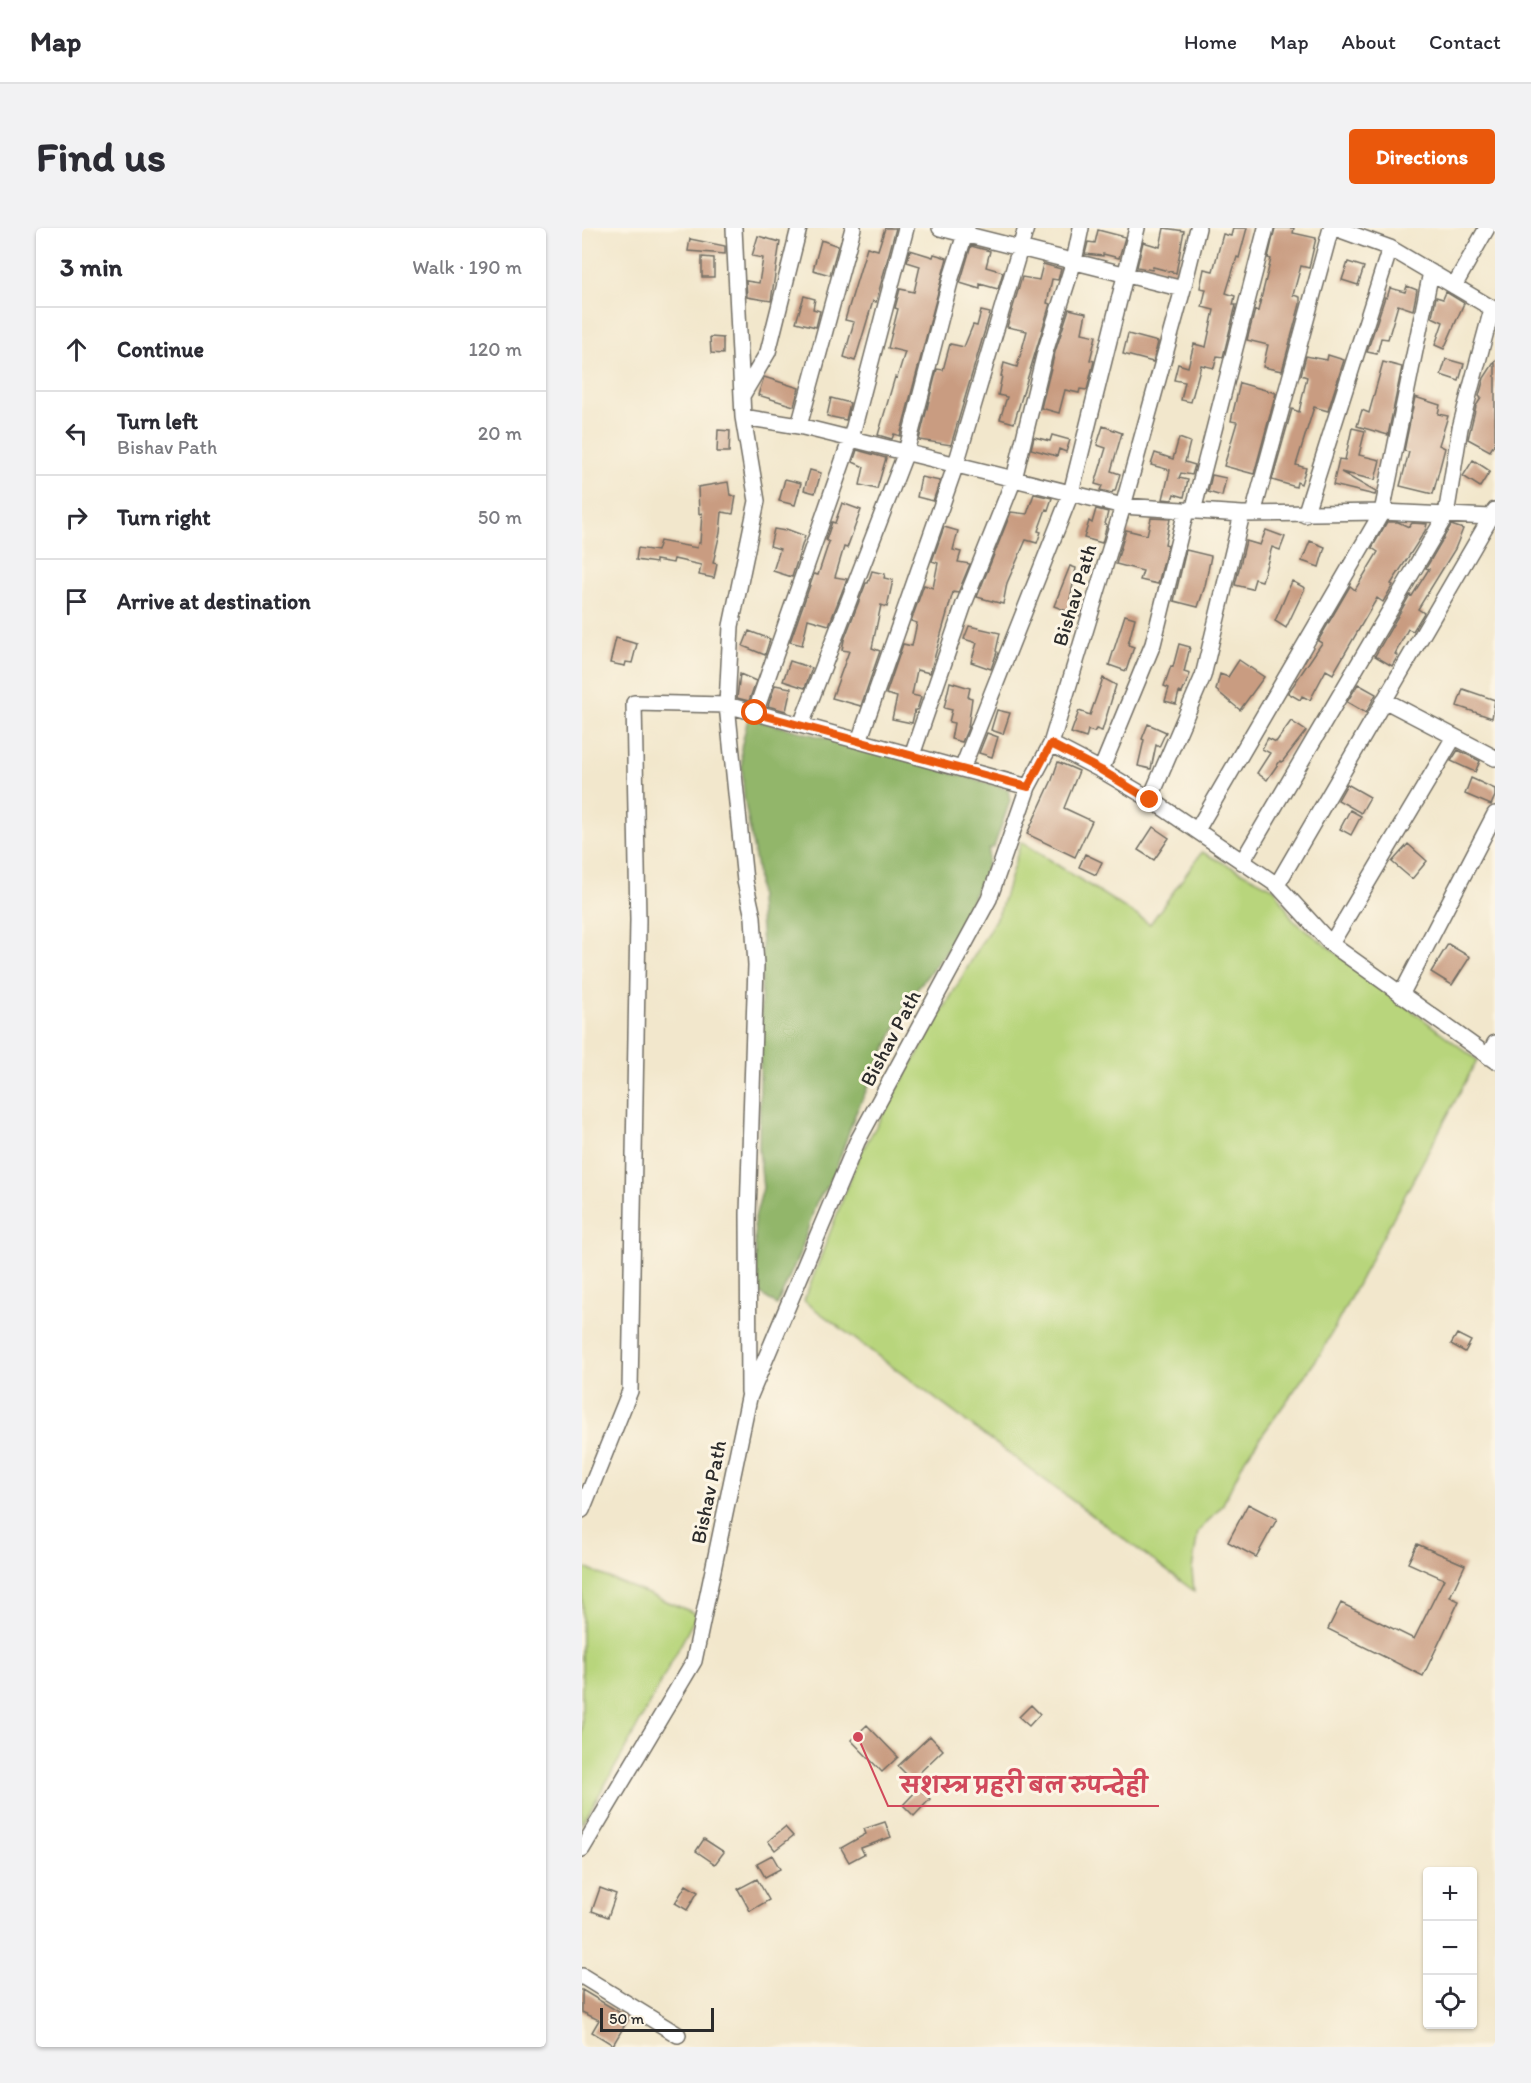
<!DOCTYPE html>
<meta charset="utf-8">
<style>
body{margin:0;font-family:Itim,"Playpen Sans Deva",sans-serif;background:#f2f2f3;color:#2b2b33}
.controls{position:absolute;right:18px;bottom:18px;display:grid;overflow:hidden;border-radius:6px;box-shadow:0 2px 4px #0004}
.controls button{width:54px;height:54px;display:grid;place-items:center;padding:0;border:0;border-bottom:2px solid #e1e1e2;background:#fff;color:#2b2b33;font:30px sans-serif}
.scale{position:absolute;left:18px;bottom:15px;width:114px;box-sizing:border-box;padding-left:6px;border:3px solid #2b2b2b;border-top:0;font-size:16px;line-height:21px;white-space:nowrap;color:#2b2b2b;-webkit-text-stroke:4px #fcf5e5;paint-order:stroke}
.stop{position:absolute;width:18px;height:18px;margin:-14px;border:4px solid #ea580c;border-radius:50%;background:#fff}
.stop.end{background:#ea580c;border-color:#fff;box-shadow:0 2px 6px #0008}
.list{margin:0;padding:0;list-style:none}
h2{display:flex;justify-content:space-between;align-items:center;height:78px;margin:0;padding:0 24px;font-size:26px}
h2 small{font-size:20px;font-weight:400;color:#7c7c81}
.list li{display:grid;grid-template-columns:39px 1fr auto;gap:18px;align-items:center;box-sizing:border-box;height:84px;padding:0 24px;border-top:2px solid #e1e1e2}
.list b{display:block;font-size:22px;white-space:nowrap}
.list p{margin:0;font-size:20px;white-space:nowrap;color:#7c7c81}
.list em{font-size:20px;font-style:normal;color:#7c7c81}
.icon{flex:none;width:33px;height:33px;fill:none;stroke:currentColor;stroke-width:2;stroke-linecap:round;stroke-linejoin:round}
.map{position:relative;flex:none;width:913px;height:1819px;overflow:hidden;border-radius:6px}
header{display:flex;align-items:center;gap:36px;box-sizing:border-box;height:84px;padding:0 30px;background:#fff;border-bottom:2px solid #e1e1e2}
header strong{font-size:28px}
nav{display:flex;gap:33px;margin-inline-start:auto;font-size:21px}
.intro{display:flex;align-items:center;justify-content:space-between;box-sizing:border-box;height:144px;padding:0 36px}
h1{margin:0;font-size:42px}
.button{padding:15px 27px;border-radius:6px;background:#ea580c;color:#fff;font-size:21px;font-weight:700}
main{display:flex;gap:36px;padding:0 36px}
aside{flex:1;background:#fff;border-radius:6px;box-shadow:0 2px 4px #0004}
.map>svg:first-child{display:block}
</style>
<header>
<strong>Map</strong>
<nav><a>Home</a><a>Map</a><a>About</a><a>Contact</a></nav>
</header>
<div class="intro"><h1>Find us</h1><a class="button">Directions</a></div>
<main>
<aside>
<h2>3 min<small>Walk · 190 m</small></h2>
<ul class="list">
<li><svg class="icon" aria-label="ahead" viewBox="0 0 24 24"><path d="M12 20V5M6 11l6-6 6 6"/></svg><div><b>Continue</b></div><em>120 m</em></li>
<li><svg class="icon" aria-label="left" viewBox="0 0 24 24"><path d="M17 20v-9H6M10 6l-5 5 5 5"/></svg><div><b>Turn left</b><p>Bishav Path</p></div><em>20 m</em></li>
<li><svg class="icon" aria-label="right" viewBox="0 0 24 24"><path d="M7 20v-9h11M14 6l5 5-5 5"/></svg><div><b>Turn right</b></div><em>50 m</em></li>
<li><svg class="icon" aria-label="arrive" viewBox="0 0 24 24"><path d="M6 21V4h12l-3 4 3 4H6"/></svg><div><b>Arrive at destination</b></div></li>
</ul>
</aside>
<div class="map">
<svg width="913" height="1819" viewBox="0 0 913 1819">
<rect width="100%" height="100%" fill="#fcf5e5"/>
<filter id="ink" filterUnits="userSpaceOnUse"><feTurbulence type="fractalNoise" baseFrequency=".0167" numOctaves="2"/><feDisplacementMap in="SourceGraphic" scale="12" xChannelSelector="R" yChannelSelector="G"/><feConvolveMatrix kernelMatrix="1 2 1 2 8 2 1 2 1" color-interpolation-filters="sRGB"/></filter>
<filter id="wash" filterUnits="userSpaceOnUse"><feTurbulence type="fractalNoise" baseFrequency=".008" numOctaves="4" result="noise"/><feDisplacementMap in="SourceGraphic" scale="24" xChannelSelector="R" yChannelSelector="G"/><feGaussianBlur stdDeviation="1.35" result="paint"/><feColorMatrix in="noise" values="0 0 0 0 0 0 0 0 0 0 0 0 0 0 0 0 0 1.4 0 .05"/><feComposite in="paint" operator="in"/></filter>
<g filter="url(#wash)">
<rect width="100%" height="100%" fill="#f2e7cc"/>
<path fill="#b8d57b" stroke="#728053" stroke-width="1.5" d="M439,614L568,696L620,624L693,661L711,692L895,832L739,1125L663,1231L640,1278L616,1304L610,1342L612,1363L222,1073L277,928L418,683Z
M0,1339L115,1386L39,1529L0,1596Z"/>
<path fill="#92b66b" stroke="#5e704b" stroke-width="1.5" d="M166,490L320,530L426,561L428,573L412,619L407,621L405,638L371,715L327,771L272,889L252,947L234,975L220,1020L195,1077L176,1064L172,993L181,960L177,922L180,718L175,640L162,570L159,520Z"/>
<g id="blocks">
<path fill="#c99c81" d="M303,0H314L294,74L291,73L273,133L262,129L272,94L263,92L285,19L296,22Z
M582,0L602,3L594,45L571,39L570,42L555,39L561,14L578,19Z
M651,0H665L657,30L655,29L644,65L653,68L651,77H654L641,129L635,128L632,140L619,137L609,174L599,172L603,154L592,152L596,136L606,139L612,116L624,119L632,82L620,79L624,61L618,60L622,41L631,43L641,6L649,8Z
M693,0H712L711,5L734,10L727,40L719,38L711,67L718,69V76L700,143L681,139L686,117L665,112L673,82L676,83L689,31L686,30Z
M516,2L543,9L537,30L521,26V28L503,26L506,14L513,15Z
M176,8L198,14L189,73L165,69L164,53L177,55L181,30L170,28Z
M108,11L143,18V26L106,23Z
M239,12L256,18L248,47L231,42Z
M389,18L408,23L404,39L421,44L416,61L398,56V61L378,55Z
M328,22L351,29L352,26L365,30L318,208L312,206L310,211L296,207L313,149L315,150L323,124L306,120L316,81L313,80L318,61L332,64L338,38L325,34Z
M120,29L132,30V49H120Z
M766,34L782,39L776,57L760,52Z
M461,36L479,41L476,52L470,51L465,75L468,76L432,195L418,191L425,169L416,167L420,148H419L422,135L435,139L445,103L425,99L440,49L457,52Z
M825,58L835,62L831,82L816,77L806,111L799,110L795,126L785,124L803,69L805,70L808,60L823,64Z
M864,64L882,75L862,121L853,117L861,94L850,89L854,69L861,71Z
M222,68L233,71L231,81L238,83L234,99L214,94Z
M487,81L504,85L500,105L514,108L508,132L512,133L505,162L498,161L497,165L483,162L477,185L459,180L473,124Z
M399,83L408,85L369,217L337,212L355,141L361,142L368,116L382,119L391,97L395,98Z
M546,106L576,114L571,134L541,126Z
M128,109L141,110V126L129,125Z
M746,127L762,132L746,183L732,179L714,237L724,240L719,256L715,254L714,259L690,252L710,181L717,184L725,149L719,147L724,128L745,132Z
M864,131L882,136L877,153L859,147Z
M913,133V215L908,223L886,211L894,178L899,170L897,168L902,150Z
M801,134L820,139L806,207L775,198L780,182L787,185Z
M182,149L217,160L212,178L176,167Z
M658,155L694,165L672,246L642,238L655,194L649,193Z
M833,169L858,177L856,186L866,188L857,217L863,220L851,266L818,258L827,224L822,223Z
M249,170L268,175L264,192L245,188Z
M521,198L540,205L529,243L538,246L533,263H531L530,265L518,262L520,258L513,256L524,220L515,217Z
M770,200L783,203L777,227L798,232L793,252L759,244L794,264L793,267L751,257L757,231L763,232Z
M136,202L148,203L147,224H135Z
M470,207L488,212L484,224L477,221L475,228L449,221L452,209L468,213Z
M597,210L608,214L603,234L613,237L610,247L599,245L597,250L606,252L602,269L592,266L590,272L581,271L588,242L569,237L573,225L591,231Z
M275,222L304,230L295,261L278,257L282,239L271,234Z
M891,232L908,243L898,259L881,248Z
M228,242L239,245L233,265L222,262Z
M630,247L644,250L640,268L626,264Z
M339,249L358,253L351,273L335,269Z
M203,251L219,255L213,277L197,273Z
M146,254L148,267L154,268L151,286L140,284L138,305L131,335L135,336L132,350L117,347L119,337L92,331L91,335L74,332V335L54,332L56,320L75,323L78,313L115,320L116,315H118L120,285L117,286L116,259Z
M452,266L470,270L466,282L464,281L456,303L459,304L455,315L444,312L425,355L421,376L395,369L429,284L445,286Z
M260,275L279,282L265,320L262,319L253,349L265,351L247,397L226,391L220,417L208,414L232,346L236,347L247,314L244,312L250,294L253,295Z
M514,281L526,284L523,296L525,297L520,315L502,310L507,293L510,295Z
M569,290L588,291L583,316L586,317L576,356L558,352L561,343L534,336L544,302L565,307Z
M805,294H816L827,299L830,295L845,296L843,303L809,356L811,357L801,374L795,370L751,446L744,442L728,472L720,468L718,472L706,465L740,415L736,413L768,358L773,362L796,324L790,320Z
M869,297L881,301L873,321L836,381L842,385L831,403L826,401L813,426L816,428L810,438L793,428L828,367L830,368L847,341L844,340Z
M362,299L376,303L371,322L379,324L376,334L388,336L376,365L371,364L348,445L335,442L330,467L339,469L335,482H333L330,495L310,491L315,469L304,466L321,416L330,418L335,395L329,393L342,357L351,360L356,335L350,333Z
M192,301L203,303L204,301L223,308L210,349L191,343L198,321L188,318Z
M684,302L703,309L698,322L690,319L680,353L673,351L670,361L653,357L664,313L678,317Z
M728,313L743,319L737,339L720,333Z
M604,322L629,328L623,358L616,379L592,373Z
M488,338L494,340L488,372L501,378L497,388L472,378Z
M290,343L303,346L302,350L311,352L305,379L299,377L290,420L298,423L279,478L250,470L267,423L260,422L262,412L284,355H286Z
M710,353L723,360L704,400L693,393Z
M543,387L553,390L546,417L552,419L544,443L527,437Z
M387,398L418,405L414,423L415,424L409,441L389,434L395,415L382,411Z
M167,403L188,411L183,427L161,418Z
M34,410L55,416L50,435L44,434L43,438L28,435Z
M597,416L608,419L602,444L608,446L600,465L597,464L594,476L583,473L587,460L582,458L589,438L591,439Z
M657,432L682,449L658,482L634,462L638,446L646,449Z
M208,433L230,440L223,460L201,453Z
M158,446L174,453L167,473L155,470Z
M521,450L534,457L520,503L514,501L512,504L506,502L504,510L489,505L497,483L508,487Z
M368,454L388,460L386,469L390,470L386,500L380,514L369,511L372,495L367,494L370,482L362,480Z
M776,456L794,466L784,485L765,474Z
M193,457L209,460L204,483L186,478Z
M881,461L913,472L910,490L875,478Z
M415,482L428,485L421,506L409,502Z
M709,493L724,503L700,534L698,533L685,552L675,545L688,525L680,521L686,510L694,514Z
M566,496L584,504L577,519L574,517L569,541L556,538L562,512L560,511Z
M405,505L416,509L410,529L397,525Z
M876,522L898,533L893,544L869,533Z
M476,534L497,543L482,580L510,593L493,629L445,606L470,552Z
M889,550L913,561V568L909,577L883,566Z
M765,556L788,569L779,585L756,572Z
M768,582L779,588L769,607L758,601Z
M571,599L587,610L572,632L556,622Z
M826,616L845,633L830,651L810,634Z
M503,626L520,634L514,647L497,639Z
M866,716L888,729L870,757L849,744Z
M875,1106L889,1113L883,1124L869,1116Z
M666,1276L695,1291L674,1329L646,1314Z
M835,1316L883,1337L868,1369L877,1373L841,1448L746,1401L759,1375L832,1411L862,1351L826,1335Z
M449,1477L458,1486L447,1498L437,1489Z
M285,1497L316,1529L300,1544L269,1512Z
M348,1508L361,1522L330,1552L316,1538Z
M337,1560L348,1571L332,1588L321,1577Z
M303,1594L309,1609L279,1620L282,1626L267,1634L259,1620L284,1606L282,1601Z
M203,1599L211,1608L193,1622L186,1613Z
M122,1611L142,1624L133,1636L114,1623Z
M190,1627L198,1641L183,1649L175,1635Z
M175,1651L187,1672L168,1683L156,1661Z
M104,1657L116,1664L105,1682L93,1675Z
M18,1660L34,1666L26,1689L10,1683Z
M0,1762L47,1790L31,1817L10,1804L17,1792L0,1784Z"/>
</g>
</g>
<g filter="url(#ink)">
<use href="#blocks" fill-opacity="0" stroke="#716d63" stroke-width="1.5"/>
<g fill="none" stroke-linecap="round" stroke-linejoin="round">
<defs>
<path id="street" d="M152,0L161,189L175,273L149,398L145,477L163,653L171,689L174,737L166,986L167,1164
M358,0L601,61
M753,0L808,20L913,82
M872,58L905,0
M160,168L186,124L217,0
M161,189L217,198L541,278L660,286L800,284L909,289
M217,198L271,0
M611,283L684,0
M671,286L749,0
M723,287L808,20
M802,472L913,530
M173,485L269,210L324,0
M219,497L324,224L369,50L385,0
M277,513L374,236L444,0
M469,516L519,542L568,571L695,657L749,716L913,833
M330,527L382,376L432,251L463,124L492,33L499,0
M380,541L489,265L555,0
M519,542L571,416L604,283
M568,571L621,448L660,286
M615,602L800,284L849,44
M660,634L864,287L878,200L910,81
M695,657L913,282
M749,716L872,509
M819,767L913,586
M906,829L913,815
M0,1282L48,1163L56,692L52,475L145,477L446,559
M0,1621L112,1433L167,1170L275,914L407,671L446,559L469,516L541,278L601,61L616,0
M0,1748L96,1807"/>
</defs>
<use href="#street" stroke="#716d63" stroke-width="18"/>
<use href="#street" stroke="#fff" stroke-width="15"/>
</g>
</g>
<g fill="none" stroke-linecap="round" stroke-linejoin="round" filter="url(#ink)">
<path stroke="#ea580c" stroke-width="8" d="M173,485L446,559L469,516L519,542L568,572"/>
</g>
<g text-anchor="middle" dominant-baseline="central" stroke-width="6" stroke-linejoin="round" paint-order="stroke">
<g font-size="21" fill="#2b2b2b" stroke="#fcf5e5">
<text transform="translate(492 367) rotate(-73)">Bishav Path</text>
<text transform="translate(308 810) rotate(-62)">Bishav Path</text>
<text transform="translate(126 1264) rotate(-78)">Bishav Path</text>
</g>
</g>
<path fill="none" stroke="#d1495b" stroke-width="2" d="M276 1509L306 1578H577"/>
<circle fill="#d1495b" stroke="#fcf5e5" stroke-width="2" cx="276" cy="1509" r="6"/>
<g font-size="22" text-anchor="middle" font-weight="bold" fill="#d1495b" stroke="#fcf5e5" stroke-width="6" stroke-linejoin="round" paint-order="stroke">
<text x="442" y="1565">सशस्त्र प्रहरी बल रुपन्देही</text>
</g>
</svg>
<div class="controls">
<button>+</button>
<button>−</button>
<button><svg class="icon" aria-label="locate" viewBox="0 0 24 24"><circle cx="12" cy="12" r="6"/><path d="M12 2v4M12 18v4M2 12h4M18 12h4"/></svg></button>
</div>
<div class="scale">50 m</div>
<div class="stop" style="left:173px;top:485px"></div>
<div class="stop end" style="left:568px;top:572px"></div>
</div>
</main>
